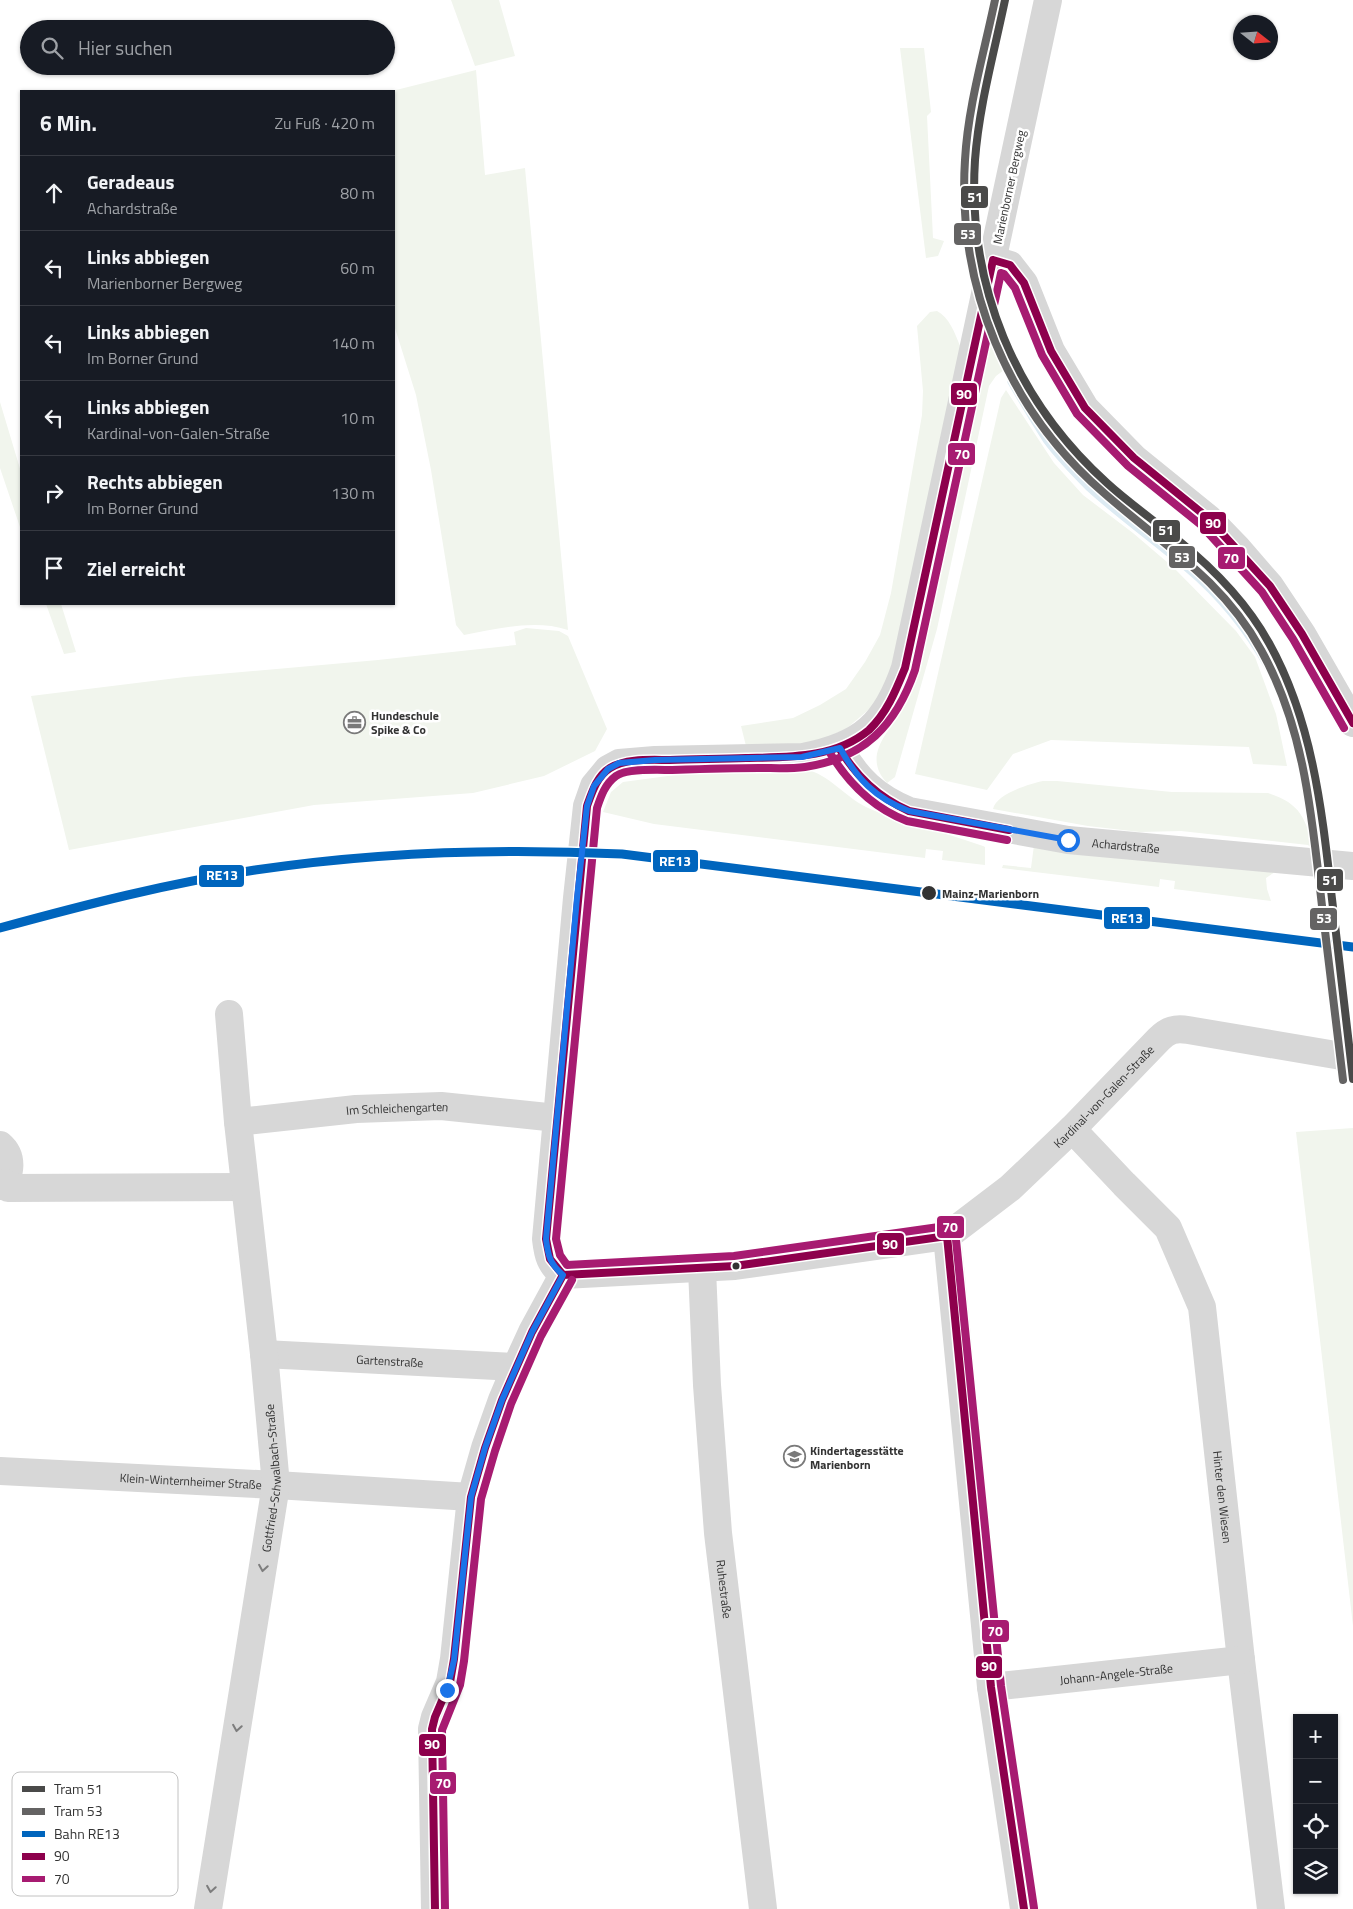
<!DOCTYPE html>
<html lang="de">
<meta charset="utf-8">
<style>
body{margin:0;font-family:"Titillium Web",sans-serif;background:#242831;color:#f1f3f6}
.controls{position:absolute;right:15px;bottom:15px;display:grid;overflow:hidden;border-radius:0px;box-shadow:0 1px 4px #0004}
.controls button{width:45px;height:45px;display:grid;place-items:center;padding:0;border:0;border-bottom:1px solid #363941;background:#171b24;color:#f1f3f6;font:25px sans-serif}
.compass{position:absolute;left:1233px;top:15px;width:45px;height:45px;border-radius:50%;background:#171b24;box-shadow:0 1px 4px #0004;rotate:107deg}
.stop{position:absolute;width:15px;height:15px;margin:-11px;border:4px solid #1a73e8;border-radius:50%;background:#fff}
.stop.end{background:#1a73e8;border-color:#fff;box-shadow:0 1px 5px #0008}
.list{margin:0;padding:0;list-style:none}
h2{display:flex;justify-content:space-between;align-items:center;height:65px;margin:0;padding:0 20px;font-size:21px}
h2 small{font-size:16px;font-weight:400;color:#9ea1a6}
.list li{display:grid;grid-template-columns:32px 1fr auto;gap:15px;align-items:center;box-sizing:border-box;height:75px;padding:0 20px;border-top:1px solid #363941}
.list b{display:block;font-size:19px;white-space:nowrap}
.list p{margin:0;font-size:16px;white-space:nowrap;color:#9ea1a6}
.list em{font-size:16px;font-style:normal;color:#9ea1a6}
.icon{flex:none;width:28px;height:28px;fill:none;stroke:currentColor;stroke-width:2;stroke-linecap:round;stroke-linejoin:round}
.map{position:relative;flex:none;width:1353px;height:1909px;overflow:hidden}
.search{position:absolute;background:#171b24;box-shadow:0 1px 4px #0004;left:20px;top:20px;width:375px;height:55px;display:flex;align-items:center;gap:12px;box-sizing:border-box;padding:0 18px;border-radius:28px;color:#9ea1a6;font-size:19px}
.panel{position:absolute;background:#171b24;box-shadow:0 1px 4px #0004;left:20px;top:90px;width:375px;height:515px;border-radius:0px}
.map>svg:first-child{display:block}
</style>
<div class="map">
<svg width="1353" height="1909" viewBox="0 0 1353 1909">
<rect width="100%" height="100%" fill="#fff"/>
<path fill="#f1f5ed" d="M451,0H499L515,56L475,66Z
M900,48H924L931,112L927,116L933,238L944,241L938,256L926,258Z
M476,70L485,175L525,168L568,630C534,619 498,629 464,635L456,625L431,470L416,395L394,325V91H392Z
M937,311C949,317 955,333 960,346L899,654L874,705L846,729L818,741L792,746H746L741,726L793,718L820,705L846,689L865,662L880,635L891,593L922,415L923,391L917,326L930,312Z
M990,321L1008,367L996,376L989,386L937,629L895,777L887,783C862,756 888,733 902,710C906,705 908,698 910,692Z
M1006,390L1054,463L1083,495L1133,533L1174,568L1236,631L1255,657L1276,714L1287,766L1253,764L1249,747L1051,740L1013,754L987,790L915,774L1001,398Z
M0,402L21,472V530L0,468Z
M46,604H61L76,652L64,654Z
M526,628L559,631L568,636L607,729L595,751L544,776L473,793L314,805L69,850L31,696L185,677L378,660L516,645L514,632Z
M720,769H805C830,775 844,796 866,807C878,813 887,815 899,819C927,827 955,837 983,846L985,847V865L942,860L943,851L926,849L925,858L654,824L603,812L611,792L623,782Z
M1043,781H1057L1172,792L1268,793C1300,803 1306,818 1313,849L1308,845L1181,831L1140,832L1088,826L993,809C996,794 1029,784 1043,781Z
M1034,845L1275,872L1266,878L1267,889L1271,901L1174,889L1175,881L1160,879L1159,887L1002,868L1003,865L1031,868Z
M1353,1128V1626L1296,1132Z"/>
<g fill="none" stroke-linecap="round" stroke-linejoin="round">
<path stroke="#ddebf3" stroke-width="7" d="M1011,382C1022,401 1034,421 1046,440C1057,455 1075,474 1089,488C1124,520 1164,547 1199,579C1268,643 1302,723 1313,815"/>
<g stroke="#d7d7d7" stroke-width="28">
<path id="s1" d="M1048,0L905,668C886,724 862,746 803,757L655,760L619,763L608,769L594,786L587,806L577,898L546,1239C548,1256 550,1264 563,1275L735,1266L947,1236L1010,1188L1072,1129L1159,1039C1168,1030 1175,1028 1188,1030L1353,1058"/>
<path d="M993,260L1010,265L1024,283L1051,351L1085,408L1134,458L1208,518L1237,548L1270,586L1302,634L1353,723"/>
<path id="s2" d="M839,748C857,779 875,797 909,811L1068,840L1353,866"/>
<path id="s3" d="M238,1122L356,1109L441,1106L557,1118"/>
<path id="s4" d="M1072,1129L1124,1184L1168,1228L1202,1307L1241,1660L1271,1909"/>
<path d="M0,1145C13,1156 12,1175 0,1186"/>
<path d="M4,1183L8,1188L245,1187"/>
<path d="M947,1236L991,1687L1024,1909"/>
<path id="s5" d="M702,1269L707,1385L718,1533L763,1909"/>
<path id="s6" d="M264,1354L516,1367"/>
<path id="s7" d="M0,1471L276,1485L471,1497"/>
<path id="s8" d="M991,1687L1241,1660"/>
<path id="s9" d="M208,1909L276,1485L264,1354L238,1122L229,1014"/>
<path d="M435,1909L432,1729L435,1717L450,1682L454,1659L471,1497L485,1448L502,1400L516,1367L532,1332L563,1275"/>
</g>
<defs>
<path id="bus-1" d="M839,748C857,777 878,797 909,811L1009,830
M435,1909L432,1729L435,1717L450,1682L454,1659L471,1497L485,1448L502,1400L532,1332L563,1275
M1024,1909L991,1687L947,1236L735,1266L563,1275L550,1259L546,1239L587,806C592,792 597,776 610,768C626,758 651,760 670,760C695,759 720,759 746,758C788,757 834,759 869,730C887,713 896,690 905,668L993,260L1010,265L1024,283L1051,351L1085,408L1134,458L1208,518L1270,586L1302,634L1353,723"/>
<path id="bus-2" d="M830,753C849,784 873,808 907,821L1007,840
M1034,1908L1001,1686L955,1230L951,1227L946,1226L734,1256L567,1265L560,1255L556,1239L597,808C601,796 605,784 616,776C627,768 658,770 672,770C701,769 730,768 759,768C774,768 790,769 805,767C865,758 896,725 915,670L1001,273L1004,274L1015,288L1042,355L1077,414L1128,466L1201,525L1262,592L1293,639L1344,728
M445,1909L442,1730L460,1685L464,1661L481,1499L495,1451L511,1404L541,1336L572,1280"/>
</defs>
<use href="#bus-1" stroke="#fff" stroke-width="11"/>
<use href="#bus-2" stroke="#fff" stroke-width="11"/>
<use href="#bus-1" stroke="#8d004c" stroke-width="8"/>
<use href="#bus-2" stroke="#a71b71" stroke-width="8"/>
<defs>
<path id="rail-1" d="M0,928C84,905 169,883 255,870C376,852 500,848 622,854L1353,947"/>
</defs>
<use href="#rail-1" stroke="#fff" stroke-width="12"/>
<use href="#rail-1" stroke="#0065bd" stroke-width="9"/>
<defs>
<path id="tram-1" d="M1005,0C994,53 979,106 975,160C967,285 1015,400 1107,483C1130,504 1155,521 1178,540C1214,569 1247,603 1269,643C1313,722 1322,811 1332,899C1339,959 1346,1019 1353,1079"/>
<path id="tram-2" d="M995,0C984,53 968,106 965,160C957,287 1008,410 1104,493C1162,544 1223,580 1261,650C1305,729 1312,818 1322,906C1329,964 1336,1022 1343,1080"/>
</defs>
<use href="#tram-1" stroke="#fff" stroke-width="11"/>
<use href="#tram-2" stroke="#fff" stroke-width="11"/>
<use href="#tram-1" stroke="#4a4a49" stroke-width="8"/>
<use href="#tram-2" stroke="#646363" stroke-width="8"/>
</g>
<defs><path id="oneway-chevron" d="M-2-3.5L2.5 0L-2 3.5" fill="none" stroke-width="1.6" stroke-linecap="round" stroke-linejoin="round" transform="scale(1.25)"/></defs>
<g stroke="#7d7d7d">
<use href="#oneway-chevron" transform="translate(263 1568) rotate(99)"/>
<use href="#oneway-chevron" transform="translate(237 1728) rotate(99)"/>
<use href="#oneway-chevron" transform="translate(211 1889) rotate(99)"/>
</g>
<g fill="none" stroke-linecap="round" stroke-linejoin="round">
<path stroke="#1a73e8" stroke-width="6" d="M447,1690L454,1660L471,1497L485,1448L502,1400L532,1332L563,1275C550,1264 548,1256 546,1239L577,898L587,806L594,786L608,769L619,763L655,760L802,757L840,748C857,779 875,798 909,811L1068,840"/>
</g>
<defs>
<symbol id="office-ring" viewBox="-11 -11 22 22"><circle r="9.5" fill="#fff" stroke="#7a7a7a" stroke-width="1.5"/><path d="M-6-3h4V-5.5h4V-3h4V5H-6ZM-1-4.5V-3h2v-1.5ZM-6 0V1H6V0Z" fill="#7a7a7a"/></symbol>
<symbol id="school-ring" viewBox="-11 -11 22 22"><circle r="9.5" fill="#fff" stroke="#7a7a7a" stroke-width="1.5"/><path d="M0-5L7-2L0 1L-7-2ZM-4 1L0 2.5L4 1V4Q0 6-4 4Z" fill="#7a7a7a"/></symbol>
</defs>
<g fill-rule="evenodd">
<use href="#office-ring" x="342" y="710" width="25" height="25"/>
<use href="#school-ring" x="782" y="1444" width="25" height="25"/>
</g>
<g fill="#333" stroke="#fff" stroke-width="2">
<circle cx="929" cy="893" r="8"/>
<circle cx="736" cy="1266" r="4.5"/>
</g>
<g text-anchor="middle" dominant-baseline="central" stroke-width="5" stroke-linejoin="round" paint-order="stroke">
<g font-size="12" fill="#333" stroke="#fff">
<text transform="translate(1009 187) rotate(-78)">Marienborner Bergweg</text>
<text stroke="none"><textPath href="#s2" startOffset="316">Achardstraße</textPath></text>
<text stroke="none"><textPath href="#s1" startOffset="2140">Kardinal-von-Galen-Straße</textPath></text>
<text stroke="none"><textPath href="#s3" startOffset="160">Im Schleichengarten</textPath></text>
<text stroke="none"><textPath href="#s6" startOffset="126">Gartenstraße</textPath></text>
<text stroke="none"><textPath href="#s9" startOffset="436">Gottfried-Schwalbach-Straße</textPath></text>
<text stroke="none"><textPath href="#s7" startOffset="191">Klein-Winternheimer Straße</textPath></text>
<text stroke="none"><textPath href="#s4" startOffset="415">Hinter den Wiesen</textPath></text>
<text stroke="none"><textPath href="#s5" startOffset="321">Ruhestraße</textPath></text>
<text stroke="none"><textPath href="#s8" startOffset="126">Johann-Angele-Straße</textPath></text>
</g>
<g font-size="12" font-weight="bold" fill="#333" stroke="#fff" text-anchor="start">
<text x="371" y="715">Hundeschule<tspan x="371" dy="14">Spike &amp; Co</tspan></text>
<text x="810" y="1450">Kindertagesstätte<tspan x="810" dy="14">Marienborn</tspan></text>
</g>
<g font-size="12" font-weight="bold" fill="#333" stroke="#fff" text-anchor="start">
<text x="942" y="893">Mainz-Marienborn</text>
</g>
</g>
<rect x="12" y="1772" width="166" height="124" rx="8" fill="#fff" stroke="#c2c2c2" stroke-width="1"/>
<rect x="22" y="1786" width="23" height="6" fill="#4a4a49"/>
<rect x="22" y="1808" width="23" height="7" fill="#646363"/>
<rect x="22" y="1831" width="23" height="6" fill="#0065bd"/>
<rect x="22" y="1853" width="23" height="7" fill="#8d004c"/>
<rect x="22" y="1876" width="23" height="6" fill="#a71b71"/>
<g font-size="14" fill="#333">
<text x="54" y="1794">Tram 51</text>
<text x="54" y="1816">Tram 53</text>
<text x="54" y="1839">Bahn RE13</text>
<text x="54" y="1861">90</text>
<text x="54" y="1884">70</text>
</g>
<g stroke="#fff" stroke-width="2">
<rect x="960" y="185" width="29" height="24" rx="5" fill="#4a4a49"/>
<rect x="953" y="222" width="29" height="24" rx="5" fill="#646363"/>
<rect x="950" y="382" width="28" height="24" rx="5" fill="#8d004c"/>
<rect x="947" y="442" width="29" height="24" rx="5" fill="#a71b71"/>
<rect x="1199" y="511" width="28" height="24" rx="5" fill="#8d004c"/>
<rect x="1152" y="519" width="29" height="24" rx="5" fill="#4a4a49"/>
<rect x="1168" y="545" width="28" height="24" rx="5" fill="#646363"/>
<rect x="1217" y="546" width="29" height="24" rx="5" fill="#a71b71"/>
<rect x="652" y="849" width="47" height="24" rx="5" fill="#0065bd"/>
<rect x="198" y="864" width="47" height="24" rx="5" fill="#0065bd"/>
<rect x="1316" y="868" width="28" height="24" rx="5" fill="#4a4a49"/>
<rect x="1103" y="906" width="48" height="24" rx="5" fill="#0065bd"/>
<rect x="1309" y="907" width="29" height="24" rx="5" fill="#646363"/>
<rect x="936" y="1215" width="29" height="24" rx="5" fill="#a71b71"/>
<rect x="876" y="1232" width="29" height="24" rx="5" fill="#8d004c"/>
<rect x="981" y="1619" width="29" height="24" rx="5" fill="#a71b71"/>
<rect x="975" y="1655" width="28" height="24" rx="5" fill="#8d004c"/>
<rect x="418" y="1733" width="29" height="24" rx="5" fill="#8d004c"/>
<rect x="429" y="1771" width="28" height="24" rx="5" fill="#a71b71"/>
</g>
<g font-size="14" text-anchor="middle" font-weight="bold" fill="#fff">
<text x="975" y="202">51</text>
<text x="968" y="239">53</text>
<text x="964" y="399">90</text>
<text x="962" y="459">70</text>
<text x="1213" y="528">90</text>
<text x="1166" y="535">51</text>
<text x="1182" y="562">53</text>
<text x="1231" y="563">70</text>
<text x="675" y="866">RE13</text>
<text x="222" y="880">RE13</text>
<text x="1330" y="885">51</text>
<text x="1127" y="923">RE13</text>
<text x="1324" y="923">53</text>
<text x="950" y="1232">70</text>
<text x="890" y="1249">90</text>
<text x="995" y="1636">70</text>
<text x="989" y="1671">90</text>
<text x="432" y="1749">90</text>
<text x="443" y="1788">70</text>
</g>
</svg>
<div class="controls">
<button>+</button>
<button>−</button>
<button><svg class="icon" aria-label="locate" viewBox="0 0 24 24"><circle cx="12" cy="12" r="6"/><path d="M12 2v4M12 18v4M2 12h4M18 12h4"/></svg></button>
<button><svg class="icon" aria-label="layers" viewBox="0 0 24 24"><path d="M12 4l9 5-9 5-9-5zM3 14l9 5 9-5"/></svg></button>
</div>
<svg class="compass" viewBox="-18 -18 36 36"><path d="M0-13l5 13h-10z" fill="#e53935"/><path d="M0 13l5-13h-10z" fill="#9ea1a6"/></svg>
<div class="stop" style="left:1068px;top:840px"></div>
<div class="stop end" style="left:447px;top:1690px"></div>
<div class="search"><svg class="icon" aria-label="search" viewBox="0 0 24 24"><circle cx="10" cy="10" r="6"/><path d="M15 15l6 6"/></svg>Hier suchen</div>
<section class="panel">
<h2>6 Min.<small>Zu Fuß · 420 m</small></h2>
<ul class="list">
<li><svg class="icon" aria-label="ahead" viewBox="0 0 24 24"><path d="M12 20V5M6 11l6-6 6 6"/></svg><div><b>Geradeaus</b><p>Achardstraße</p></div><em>80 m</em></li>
<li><svg class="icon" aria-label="left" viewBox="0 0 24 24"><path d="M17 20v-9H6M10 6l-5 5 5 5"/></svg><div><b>Links abbiegen</b><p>Marienborner Bergweg</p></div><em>60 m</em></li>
<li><svg class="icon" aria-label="left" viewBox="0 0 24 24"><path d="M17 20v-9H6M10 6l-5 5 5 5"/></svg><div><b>Links abbiegen</b><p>Im Borner Grund</p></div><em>140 m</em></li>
<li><svg class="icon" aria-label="left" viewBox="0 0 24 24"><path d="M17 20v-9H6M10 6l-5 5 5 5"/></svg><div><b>Links abbiegen</b><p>Kardinal-von-Galen-Straße</p></div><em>10 m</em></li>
<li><svg class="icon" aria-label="right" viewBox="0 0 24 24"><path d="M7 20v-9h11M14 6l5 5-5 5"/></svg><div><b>Rechts abbiegen</b><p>Im Borner Grund</p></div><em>130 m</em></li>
<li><svg class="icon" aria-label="arrive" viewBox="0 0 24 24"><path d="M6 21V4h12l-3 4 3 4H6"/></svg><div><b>Ziel erreicht</b></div></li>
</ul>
</section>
</div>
